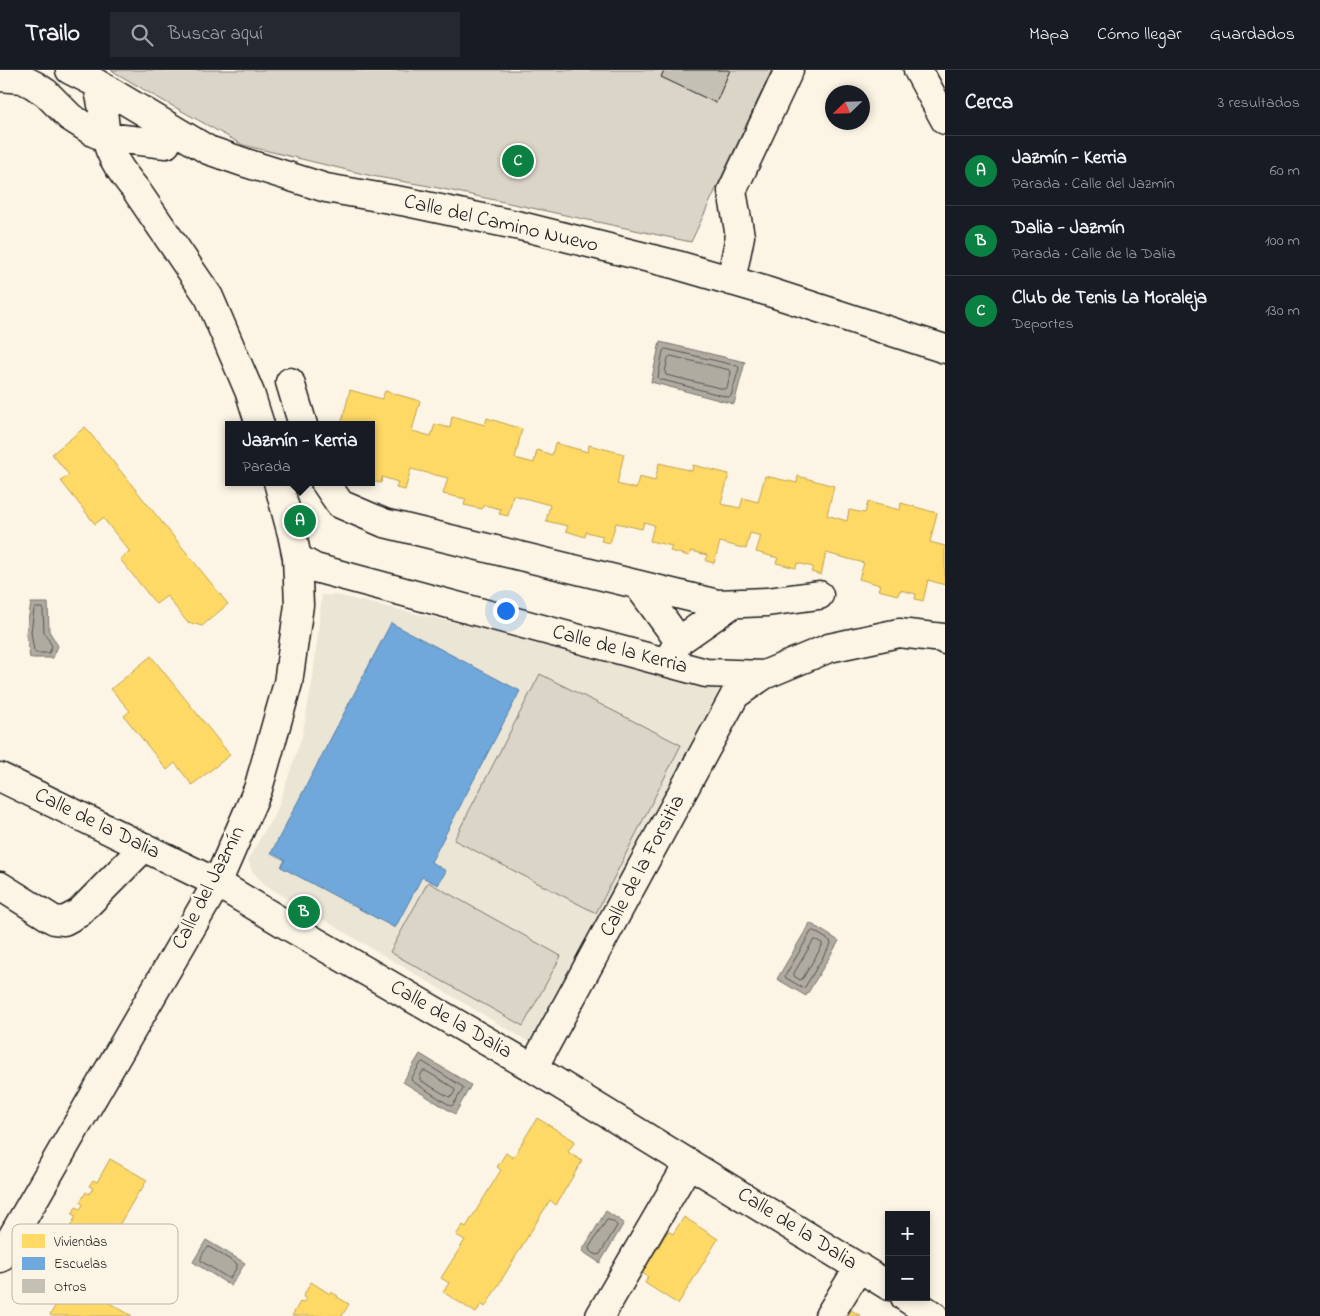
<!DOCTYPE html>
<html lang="es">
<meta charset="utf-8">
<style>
body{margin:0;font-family:"Indie Flower",sans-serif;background:#242831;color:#f1f3f6}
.controls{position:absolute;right:15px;bottom:15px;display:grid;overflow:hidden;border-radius:0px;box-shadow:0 2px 8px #0003}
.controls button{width:45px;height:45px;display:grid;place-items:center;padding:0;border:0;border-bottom:1px solid #363941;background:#171b24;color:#f1f3f6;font:25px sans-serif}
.compass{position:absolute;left:825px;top:15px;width:45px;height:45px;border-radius:50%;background:#171b24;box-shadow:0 2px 8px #0003;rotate:247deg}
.you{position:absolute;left:505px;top:540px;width:18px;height:18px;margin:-12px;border:4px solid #fff;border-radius:50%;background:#1a73e8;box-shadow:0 0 0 8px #1a73e833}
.badge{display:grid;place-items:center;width:32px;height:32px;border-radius:50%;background:#0b8043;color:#fff;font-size:16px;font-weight:700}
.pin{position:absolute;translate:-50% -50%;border:2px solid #fff;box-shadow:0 1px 5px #0006}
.popup{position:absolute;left:225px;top:351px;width:150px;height:65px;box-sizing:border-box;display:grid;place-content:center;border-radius:0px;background:#171b24;filter:drop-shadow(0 1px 4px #0005);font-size:16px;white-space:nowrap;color:#9ea1a6}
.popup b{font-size:19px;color:#f1f3f6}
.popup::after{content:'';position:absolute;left:50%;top:100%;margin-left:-10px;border:10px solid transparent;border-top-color:#171b24}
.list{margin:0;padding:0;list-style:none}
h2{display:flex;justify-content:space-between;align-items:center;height:65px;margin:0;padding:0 20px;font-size:21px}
h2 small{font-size:16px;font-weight:400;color:#9ea1a6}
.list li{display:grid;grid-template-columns:32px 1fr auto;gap:15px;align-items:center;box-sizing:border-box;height:70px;padding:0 20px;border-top:1px solid #363941}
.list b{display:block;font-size:19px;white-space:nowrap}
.list p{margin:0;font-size:16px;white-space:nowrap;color:#9ea1a6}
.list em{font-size:16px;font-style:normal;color:#9ea1a6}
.icon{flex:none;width:28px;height:28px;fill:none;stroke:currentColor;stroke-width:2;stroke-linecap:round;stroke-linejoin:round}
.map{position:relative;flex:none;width:945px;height:1246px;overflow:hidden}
header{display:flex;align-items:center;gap:30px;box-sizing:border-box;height:70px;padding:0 25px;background:#171b24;border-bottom:1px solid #363941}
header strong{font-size:24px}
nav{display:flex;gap:28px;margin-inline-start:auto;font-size:18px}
.search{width:350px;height:45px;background:#242831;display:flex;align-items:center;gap:12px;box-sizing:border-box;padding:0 18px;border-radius:0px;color:#9ea1a6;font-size:19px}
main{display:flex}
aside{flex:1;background:#171b24}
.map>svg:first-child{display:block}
</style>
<header>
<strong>Trailo</strong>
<div class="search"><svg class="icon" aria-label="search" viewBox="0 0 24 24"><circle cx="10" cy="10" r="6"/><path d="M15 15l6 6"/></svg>Buscar aquí</div>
<nav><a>Mapa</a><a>Cómo llegar</a><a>Guardados</a></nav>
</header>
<main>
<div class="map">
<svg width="945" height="1246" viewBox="0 0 945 1246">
<rect width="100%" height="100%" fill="#fcf5e5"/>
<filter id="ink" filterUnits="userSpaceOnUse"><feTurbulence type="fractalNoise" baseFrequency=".02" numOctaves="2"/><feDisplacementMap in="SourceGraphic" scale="10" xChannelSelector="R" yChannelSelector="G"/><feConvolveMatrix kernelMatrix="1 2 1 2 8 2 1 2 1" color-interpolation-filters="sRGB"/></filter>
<g filter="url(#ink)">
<path fill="#ebe5d6" d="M322,525H336L533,571L719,620L536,976L265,815L252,801L248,789L277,740L302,666L313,608Z"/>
<path fill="#dbd5c8" stroke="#7c7872" d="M111,0H772L691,172L429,116L372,106L243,75L153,25Z
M540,604L681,675L596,843L454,770Z
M428,812L561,886L523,956L390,882Z"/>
<path fill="#b0aba1" stroke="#75726c" d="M660,272L745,292L734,334L651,312Z
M31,533H48L49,561L58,576L53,588H30L26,563Z
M810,853L839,871L806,926L777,909Z
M420,984L471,1015L455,1044L403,1012Z
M606,1141L624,1153L600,1193L582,1181Z
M206,1170L245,1193L231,1216L193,1192Z"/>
<path fill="#ffd966" stroke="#bba050" d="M350,320L382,329L385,321L420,331L412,361L431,366L435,354L450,358L452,346L485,355L487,348L522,359L515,388L534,393L537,380L552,385L555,373L588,382L589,375L624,384L617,414L636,419L639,407L655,411L659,393L692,401L693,395L729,404L721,434L740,438L743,428L758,432L765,406L797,413L798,406L834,416L827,445L847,451L849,440L865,443L868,432L900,440L901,433L937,443L930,472L945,476V515L928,510L923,531L915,529L916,524L900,520L898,525L878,520L880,515L859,509L864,493L826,483L821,505L811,502L813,497L797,493L796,498L776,493L778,488L756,482L761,466L750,463L746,479L720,472L714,493L706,491L707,485L691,481L689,486L670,481L672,476L650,471L654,455L644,452L642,459L616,453L610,473L601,471L603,466L586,462L585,467L566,461L568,456L546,451L550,435L513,425L508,446L499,444L501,439L484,435L482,439L464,435L466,429L443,424L448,408L411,399L405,420L396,418L398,412L382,407L381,413L371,411V355H341Z
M85,357L228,534L202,556L187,552L167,526L156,534L120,489L130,482L103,448L95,454L61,411L69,405L52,384Z
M151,586L230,685L192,715L175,693L167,700L124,646L130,641L111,619Z
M537,1048L575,1071L568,1082L582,1091L556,1135L550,1130L485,1237L481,1234L476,1243L443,1222L449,1213L441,1208L465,1170L456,1165L463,1155L466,1157L501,1100L497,1097L506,1083L513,1088Z
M110,1089L147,1110L140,1122L139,1121L107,1176L109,1179L101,1192L63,1170L76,1146L72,1144L76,1137L80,1139L83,1135L80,1132L86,1122L89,1124L93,1118L89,1116L93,1110L97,1112Z
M684,1147L718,1169L678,1234L645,1213L648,1207L642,1203L668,1161L673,1164Z
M70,1210L132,1246H52L50,1245Z
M311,1212L330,1224L331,1222L338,1226L337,1227L349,1234L342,1246H292L300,1232L303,1233L306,1228L303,1227Z
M851,1240L861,1246H848Z"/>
<path fill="#6fa8dc" stroke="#567ea2" d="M391,553L520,621L431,792L446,801L438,815L422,807L395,858L281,797L285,790L271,783Z"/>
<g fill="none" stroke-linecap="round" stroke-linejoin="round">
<path stroke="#575551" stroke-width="1" d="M666,279L738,296L739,298L731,326L728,327L659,309L658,307L663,281Z
M671,286L730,300L731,303L727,318L724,319L666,305L665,302L668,288Z
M36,538H42L43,540L44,562L52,576L49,583H36L34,581L31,562L34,540Z
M814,861L830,871L831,874L805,917L803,918L786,908L785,906L811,862Z
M816,870L822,873V876L803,908L800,910L794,906V903L813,871Z
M423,992L463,1017V1019L453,1035L451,1036L412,1011L411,1009L421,993Z
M423,1001H426L454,1018L455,1021L452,1026L449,1027L420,1010V1007Z
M607,1150C610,1149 616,1153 617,1156L600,1184L597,1185L590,1181L589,1178Z
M209,1177L237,1194V1197L230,1208H228L201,1191C200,1187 205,1179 209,1177Z"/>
</g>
<path fill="#c4c0b3" stroke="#1c1c1c" d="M664,0H730L716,33L661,7Z"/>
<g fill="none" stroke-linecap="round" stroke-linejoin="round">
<defs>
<path id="minor" d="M70,0L96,13L208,80L246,93L326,118L407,132L525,157L677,195L763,220L945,279
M918,0L945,50
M0,7L22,9L34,15L46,23L70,47L95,63L106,67L166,74
M96,13C104,31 103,47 106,66C109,86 123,104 136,120L209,227L250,323L260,355
M731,211L740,166L732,121L789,0
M290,312L303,355
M325,412L340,434L384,453L718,534L767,532L819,525
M297,488L315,498L706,603L764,605L829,578L899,563L943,568L945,570
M638,515L679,571
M667,592L679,571L732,534
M0,707L217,813L290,857L533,998L889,1216
M0,816L54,850L64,851L79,843L144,777
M533,998L735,625L764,605
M0,1188L217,813L258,719L288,613L299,535L297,488L292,464L278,412
M905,1227L934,1246
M600,1246L689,1093
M829,1246L859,1197"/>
</defs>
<use href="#minor" stroke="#1c1c1c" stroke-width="31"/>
<use href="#minor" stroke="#fcf5e5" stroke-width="28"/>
</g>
</g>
<g text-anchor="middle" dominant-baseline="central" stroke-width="5" stroke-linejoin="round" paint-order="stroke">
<g font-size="21" fill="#1c1c1c" stroke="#fcf5e5">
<text transform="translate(501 154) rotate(13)">Calle del Camino Nuevo</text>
<text transform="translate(620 580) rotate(15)">Calle de la Kerria</text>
<text transform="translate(97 754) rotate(26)">Calle de la Dalia</text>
<text transform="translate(643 796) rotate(-62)">Calle de la Forsitia</text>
<text transform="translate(209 818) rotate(-63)">Calle del Jazmín</text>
<text transform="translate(451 950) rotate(30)">Calle de la Dalia</text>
<text transform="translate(797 1159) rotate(32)">Calle de la Dalia</text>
</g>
</g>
<rect x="12" y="1154" width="166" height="80" rx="8" fill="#fcf5e5" stroke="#b9b4a9" stroke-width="1"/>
<rect x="22" y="1164" width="23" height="14" fill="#ffd966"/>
<rect x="22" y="1187" width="23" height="13" fill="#6fa8dc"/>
<rect x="22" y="1209" width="23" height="14" fill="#c4c0b3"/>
<g font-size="14" fill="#1c1c1c">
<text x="54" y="1176">Viviendas</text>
<text x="54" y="1198">Escuelas</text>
<text x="54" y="1221">Otros</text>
</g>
</svg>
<div class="controls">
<button>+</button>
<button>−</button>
</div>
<svg class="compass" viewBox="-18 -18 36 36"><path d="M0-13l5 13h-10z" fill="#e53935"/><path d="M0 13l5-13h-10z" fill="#9ea1a6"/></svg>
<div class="you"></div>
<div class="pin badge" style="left:300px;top:451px">A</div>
<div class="popup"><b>Jazmín - Kerria</b>Parada</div>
<div class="pin badge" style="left:304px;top:842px">B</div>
<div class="pin badge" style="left:518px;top:91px">C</div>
</div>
<aside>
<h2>Cerca<small>3 resultados</small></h2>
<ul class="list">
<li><span class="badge">A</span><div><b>Jazmín - Kerria</b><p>Parada · Calle del Jazmín</p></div><em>60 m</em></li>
<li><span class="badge">B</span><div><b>Dalia - Jazmín</b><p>Parada · Calle de la Dalia</p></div><em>100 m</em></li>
<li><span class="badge">C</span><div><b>Club de Tenis La Moraleja</b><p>Deportes</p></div><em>130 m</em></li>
</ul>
</aside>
</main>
